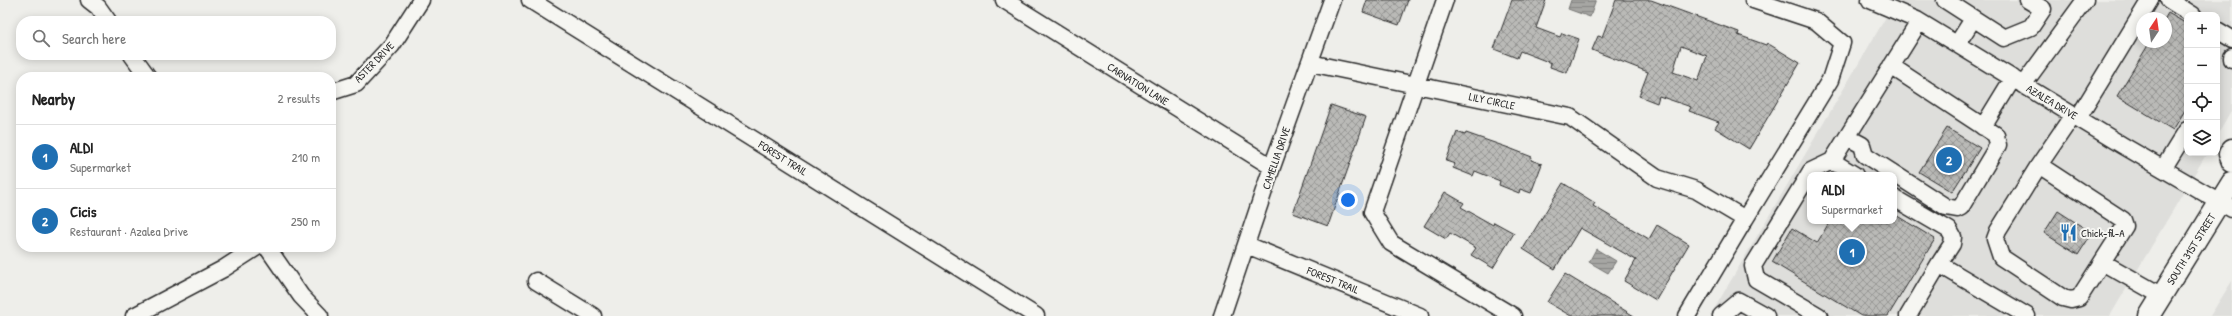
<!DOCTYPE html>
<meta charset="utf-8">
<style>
body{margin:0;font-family:"Patrick Hand",sans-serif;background:#f2f2f2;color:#222}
.controls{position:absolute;right:12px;top:12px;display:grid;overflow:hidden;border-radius:8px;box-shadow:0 2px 10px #0003}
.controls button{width:36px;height:36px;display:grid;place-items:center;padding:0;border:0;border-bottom:1px solid #e0e0e0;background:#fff;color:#222;font:20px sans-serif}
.compass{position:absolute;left:2136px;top:12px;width:36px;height:36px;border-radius:50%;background:#fff;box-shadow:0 2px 10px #0003;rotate:13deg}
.you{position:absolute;left:1348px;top:200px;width:14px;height:14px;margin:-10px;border:3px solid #fff;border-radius:50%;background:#1a73e8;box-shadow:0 0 0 6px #1a73e833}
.badge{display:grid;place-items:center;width:26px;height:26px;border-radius:50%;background:#1f6fb2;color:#fff;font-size:13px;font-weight:700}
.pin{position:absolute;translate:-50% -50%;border:2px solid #fff;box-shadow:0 1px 4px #0006}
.popup{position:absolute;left:1807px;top:172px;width:90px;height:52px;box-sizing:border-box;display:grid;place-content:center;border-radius:8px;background:#fff;filter:drop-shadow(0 1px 3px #0005);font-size:13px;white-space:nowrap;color:#767676}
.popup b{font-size:15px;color:#222}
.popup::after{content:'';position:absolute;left:50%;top:100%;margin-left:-8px;border:8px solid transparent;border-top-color:#fff}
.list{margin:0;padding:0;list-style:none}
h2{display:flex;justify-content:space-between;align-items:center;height:52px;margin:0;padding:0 16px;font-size:17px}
h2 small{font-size:13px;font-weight:400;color:#767676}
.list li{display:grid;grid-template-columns:26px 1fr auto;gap:12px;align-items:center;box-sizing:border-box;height:64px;padding:0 16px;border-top:1px solid #e0e0e0}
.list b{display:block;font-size:15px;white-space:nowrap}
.list p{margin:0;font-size:13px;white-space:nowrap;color:#767676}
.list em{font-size:13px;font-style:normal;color:#767676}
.icon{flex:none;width:22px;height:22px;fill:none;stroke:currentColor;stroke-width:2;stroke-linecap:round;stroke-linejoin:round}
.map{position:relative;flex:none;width:2232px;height:316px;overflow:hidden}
.search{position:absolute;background:#fff;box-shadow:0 2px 10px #0003;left:16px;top:16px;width:320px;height:44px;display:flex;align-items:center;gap:10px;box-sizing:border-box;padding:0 14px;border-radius:16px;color:#767676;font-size:15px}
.panel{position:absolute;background:#fff;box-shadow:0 2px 10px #0003;left:16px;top:72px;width:320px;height:180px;border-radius:16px}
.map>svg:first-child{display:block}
</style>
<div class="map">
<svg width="2232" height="316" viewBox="0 0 2232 316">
<defs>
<pattern id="water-rules" width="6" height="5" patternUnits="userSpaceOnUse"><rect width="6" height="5" fill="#a6a6a3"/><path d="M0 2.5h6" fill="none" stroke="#878785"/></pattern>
<pattern id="building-cross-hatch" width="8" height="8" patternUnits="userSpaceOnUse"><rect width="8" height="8" fill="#babab7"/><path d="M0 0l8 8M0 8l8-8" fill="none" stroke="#979795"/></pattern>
</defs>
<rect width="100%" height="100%" fill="#eeeeea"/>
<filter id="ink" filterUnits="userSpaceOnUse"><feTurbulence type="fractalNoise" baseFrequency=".025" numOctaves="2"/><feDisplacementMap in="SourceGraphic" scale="8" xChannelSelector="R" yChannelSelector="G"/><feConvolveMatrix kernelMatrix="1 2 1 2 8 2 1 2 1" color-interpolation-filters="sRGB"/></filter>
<g filter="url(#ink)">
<path fill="#dededb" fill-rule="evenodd" d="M1896,0H2232V110L2217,136V15H2187V153H2207L2110,316H1710ZM2142,18H2166V42H2142ZM1810,175H1894V221H1810Z
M2232,281V316H2210Z"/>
<path fill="url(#water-rules)" stroke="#757573" d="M1571,0H1596L1590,17L1568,9Z
M1596,249L1616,261L1608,273L1589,262Z"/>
<path fill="url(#building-cross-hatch)" stroke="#2b2b2b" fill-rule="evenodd" d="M1367,0H1408L1399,25L1363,12Z
M1512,0H1546L1536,28L1560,37L1562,33L1579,39L1567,73L1550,67L1551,63L1520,51L1517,58L1494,49Z
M1616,0H1651L1739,32L1738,35L1766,45L1767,43L1800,63L1749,149L1715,128L1719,122L1689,111L1691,107L1659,96L1657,103L1639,96L1648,72L1592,50L1598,36L1602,37ZM1681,46L1707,56L1698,81L1673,72Z
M2168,13L2187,24V107L2173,130L2117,96L2150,42H2166L2165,18Z
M1331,105L1366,117L1328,226L1293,213Z
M1947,128L1980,148L1952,192L1919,172Z
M1457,132L1465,135L1466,133L1509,148L1532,157L1531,160L1542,164L1531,193L1520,189L1519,193L1499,185L1500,181L1475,171L1473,176L1453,168L1455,164L1446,161Z
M1563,183L1595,203L1593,206L1649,239L1657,225L1689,244L1656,300L1624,281L1636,260L1580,228L1555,269L1523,249Z
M1445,192L1464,203L1461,207L1493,225L1494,222L1514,233L1493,268L1471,255L1476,248L1450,233L1446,239L1424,226Z
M2058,211L2092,233L2078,255L2044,233Z
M1894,214L1935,239L1888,316H1861L1772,262L1792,228L1817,243L1830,221H1894Z
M1565,274L1634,316H1571L1547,302Z"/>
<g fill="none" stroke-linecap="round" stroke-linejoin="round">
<defs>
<path id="minor" d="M89,0L98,7L108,21
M530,0L1036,316
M1004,0L1272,167
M1445,0L1372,212L1391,243L1513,316
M1870,0L1917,20L2122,145L2232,209
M1945,0L2004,38L2031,27L2043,9L2028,0
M2169,0L2193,15
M2217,30L2232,39
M1957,44L1973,19
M132,55L148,77
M2232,57V59
M1310,63L1570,117L1657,178L1696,190L1745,219L1830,80L1842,43L1816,21L1753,0
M2023,85L2085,0
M331,92L356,84L392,45L421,0
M2073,115L2039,165L2123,220L2125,226L2102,262L2162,296
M2078,118L2150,0
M1983,127L2013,78
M1847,137L1862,145L1865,155L1946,207L1957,209L1961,207L1998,145L1996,135L1891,66
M1832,161L1855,175
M2039,165L1998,231L1995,239L2001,257L2063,298L2071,300L2079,298L2102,262
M2163,169L2187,130
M1894,198L1949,230L1953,237L1952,244L1939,264
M1247,245L1420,316
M267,247L301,296L320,316
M536,281L593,316
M134,316L223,269L257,247
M1222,316L1272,167L1332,0
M1687,316L1745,219
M1721,316L1739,301L1766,316
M1819,316L1756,279L1753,266L1811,171L1832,161L1919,22
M1908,316L1939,264L2027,316"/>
<path id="major" d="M2232,149L2229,154L2232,162
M2149,316L2232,182"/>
</defs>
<use href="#minor" stroke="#2b2b2b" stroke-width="19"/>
<use href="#major" stroke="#2b2b2b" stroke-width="23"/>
<use href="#minor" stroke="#f6f6f2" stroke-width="16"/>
<use href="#major" stroke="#f6f6f2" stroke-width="20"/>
</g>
</g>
<defs>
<symbol id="restaurant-bare" viewBox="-9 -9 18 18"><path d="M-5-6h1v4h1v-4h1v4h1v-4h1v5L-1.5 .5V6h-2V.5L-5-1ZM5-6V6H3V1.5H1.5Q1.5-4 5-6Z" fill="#1f6fb2" stroke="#f6f6f2" stroke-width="2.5" paint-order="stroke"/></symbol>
</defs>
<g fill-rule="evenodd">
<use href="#restaurant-bare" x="2056" y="220" width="25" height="25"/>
</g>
<g text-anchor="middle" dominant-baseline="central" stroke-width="4" stroke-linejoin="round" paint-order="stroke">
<g font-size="11" fill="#2b2b2b" stroke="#f6f6f2">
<text transform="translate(374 62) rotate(-46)">ASTER DRIVE</text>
<text transform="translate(1138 84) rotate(32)">CARNATION LANE</text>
<text transform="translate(1492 101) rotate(12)">LILY CIRCLE</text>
<text transform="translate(2052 102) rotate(31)">AZALEA DRIVE</text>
<text transform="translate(783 158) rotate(32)">FOREST TRAIL</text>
<text transform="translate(1276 158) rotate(-71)">CAMELLIA DRIVE</text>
<text transform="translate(2191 249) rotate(-58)">SOUTH 31ST STREET</text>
<text transform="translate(1333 280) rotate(22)">FOREST TRAIL</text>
</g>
<g font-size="11" fill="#2b2b2b" stroke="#f6f6f2" text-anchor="start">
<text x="2081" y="233">Chick-fil-A</text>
</g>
</g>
</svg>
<div class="controls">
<button>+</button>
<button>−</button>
<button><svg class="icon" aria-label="locate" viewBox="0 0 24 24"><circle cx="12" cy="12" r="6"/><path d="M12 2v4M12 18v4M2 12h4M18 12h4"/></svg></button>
<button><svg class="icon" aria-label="layers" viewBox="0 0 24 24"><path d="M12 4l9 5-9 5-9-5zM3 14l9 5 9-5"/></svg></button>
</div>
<svg class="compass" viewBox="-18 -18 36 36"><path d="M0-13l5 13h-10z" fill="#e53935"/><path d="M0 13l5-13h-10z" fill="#767676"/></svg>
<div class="you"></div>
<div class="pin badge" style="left:1852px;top:252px">1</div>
<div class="popup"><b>ALDI</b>Supermarket</div>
<div class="pin badge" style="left:1949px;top:160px">2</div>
<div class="search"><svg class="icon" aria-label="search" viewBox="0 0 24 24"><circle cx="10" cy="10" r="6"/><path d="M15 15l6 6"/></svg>Search here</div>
<section class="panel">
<h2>Nearby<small>2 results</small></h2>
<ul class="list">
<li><span class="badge">1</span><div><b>ALDI</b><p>Supermarket</p></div><em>210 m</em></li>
<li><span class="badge">2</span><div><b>Cicis</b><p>Restaurant · Azalea Drive</p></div><em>250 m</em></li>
</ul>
</section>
</div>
